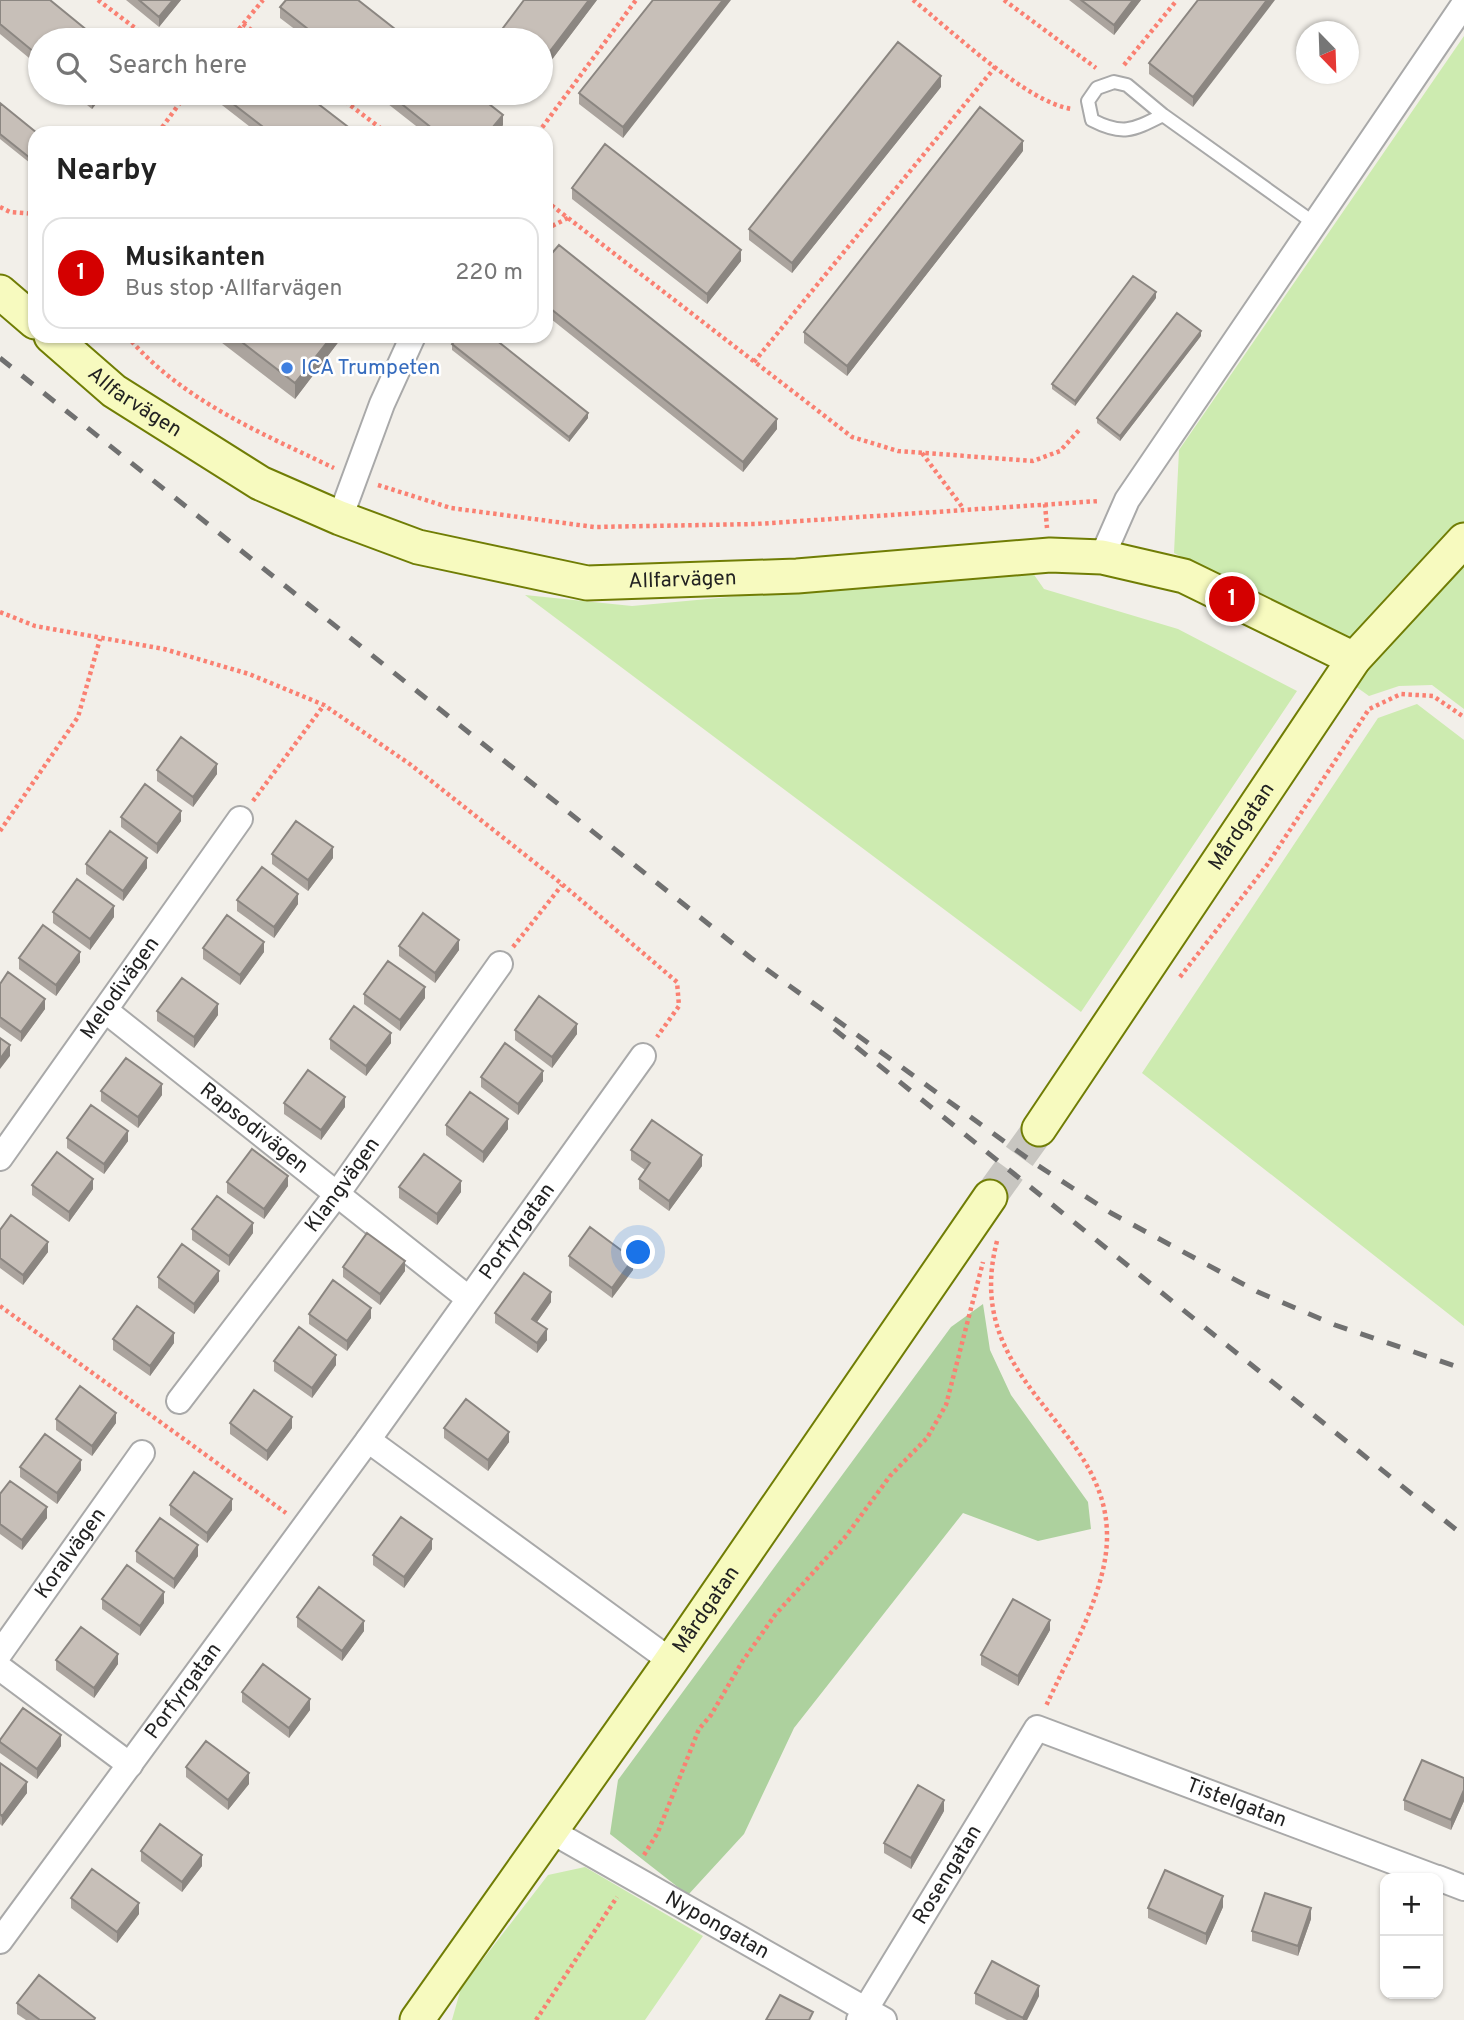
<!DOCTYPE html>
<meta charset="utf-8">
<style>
body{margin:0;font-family:Overpass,sans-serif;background:#f2f2f2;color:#222}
.controls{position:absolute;right:21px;bottom:21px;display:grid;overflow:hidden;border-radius:14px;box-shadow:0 2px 5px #0004}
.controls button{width:63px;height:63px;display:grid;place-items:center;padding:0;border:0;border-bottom:2px solid #e0e0e0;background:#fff;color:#222;font:35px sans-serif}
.compass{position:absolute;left:1296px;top:21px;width:63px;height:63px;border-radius:50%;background:#fff;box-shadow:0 2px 5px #0004;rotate:157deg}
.you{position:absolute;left:639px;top:1253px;width:24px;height:24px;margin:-18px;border:5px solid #fff;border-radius:50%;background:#1a73e8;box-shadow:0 0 0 10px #1a73e833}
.badge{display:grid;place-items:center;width:46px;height:46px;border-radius:50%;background:#d40000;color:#fff;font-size:23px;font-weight:700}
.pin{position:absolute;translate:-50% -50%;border:4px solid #fff;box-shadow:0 2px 7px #0006}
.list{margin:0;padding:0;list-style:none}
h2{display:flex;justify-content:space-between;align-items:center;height:91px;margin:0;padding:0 28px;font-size:30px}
h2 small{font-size:23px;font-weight:400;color:#767676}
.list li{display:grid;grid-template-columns:46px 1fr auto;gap:21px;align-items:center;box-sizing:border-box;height:112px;margin:0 14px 14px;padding:0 14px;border:2px solid #e0e0e0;border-radius:21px}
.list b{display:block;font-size:26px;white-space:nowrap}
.list p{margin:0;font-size:23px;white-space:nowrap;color:#767676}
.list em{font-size:23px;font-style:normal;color:#767676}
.icon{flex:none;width:38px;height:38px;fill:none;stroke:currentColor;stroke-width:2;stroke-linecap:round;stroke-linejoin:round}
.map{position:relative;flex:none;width:1464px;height:2020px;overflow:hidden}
.search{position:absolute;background:#fff;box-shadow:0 2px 5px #0004;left:28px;top:28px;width:525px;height:77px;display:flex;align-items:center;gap:18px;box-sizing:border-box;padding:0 24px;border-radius:38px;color:#767676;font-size:26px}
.panel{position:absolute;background:#fff;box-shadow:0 2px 5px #0004;left:28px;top:126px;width:525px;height:217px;border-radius:21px}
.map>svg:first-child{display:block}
</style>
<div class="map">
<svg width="1464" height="2020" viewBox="0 0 1464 2020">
<rect width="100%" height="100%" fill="#f2efe9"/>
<path fill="#cdebb0" d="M1464,36V523L1351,642L1174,553L1179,450Z
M1464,555V709L1432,685L1399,686L1369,696L1348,681Z
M1030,569L1044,589L1178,629L1297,691L1081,1012L525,595L632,606Z
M1417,704L1464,740V1326L1142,1073L1378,718Z
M585,1867L703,1936L645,2020H452L461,1988L548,1875Z"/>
<path fill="#add19e" d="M983,1304L990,1350L1011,1395L1088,1502L1091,1529L1038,1541L963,1513L794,1728L744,1834L688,1895L610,1834L618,1780L951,1327Z"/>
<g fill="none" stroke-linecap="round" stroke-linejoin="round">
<path stroke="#c8c6c1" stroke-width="33" stroke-dasharray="33 17" stroke-linecap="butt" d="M990,1197L1039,1129"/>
<defs>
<path id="lane" d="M1163,115C1133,130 1123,136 1092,120L1088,101L1097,88L1114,82L1127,85L1163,115L1314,223"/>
<g id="street">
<path d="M340,518L382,404L413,336"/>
<path d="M1102,557L1127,500L1464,4"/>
<path id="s1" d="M106,1011L468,1298"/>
<path id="s2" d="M0,1158L240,819"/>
<path id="s3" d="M179,1401L337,1194L500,964"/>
<path d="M368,1440L671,1661"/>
<path id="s4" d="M0,1653L142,1453"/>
<path d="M0,1668L130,1765"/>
<path id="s5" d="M551,1831L884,2020"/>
<path d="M1438,1878L1464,1888"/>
<path id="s6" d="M0,1941L368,1440L643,1056"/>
<path id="s7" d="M859,2020L1037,1728L1437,1878"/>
</g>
<g id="secondary">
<path d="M0,292L35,322"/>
<path id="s8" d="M51,336L114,391L260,483L340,518L418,547L587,583L797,576L1050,555L1102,557L1184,576L1354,659"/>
<path id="s9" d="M1039,1129L1354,659L1464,540"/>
<path id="s10" d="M417,2020L671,1661L990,1197"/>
</g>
</defs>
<use href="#lane" stroke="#a9a9a9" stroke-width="16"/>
<use href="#street" stroke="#a9a9a9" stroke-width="28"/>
<use href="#secondary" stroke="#707d05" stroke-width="37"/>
<path stroke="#fa8072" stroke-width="4.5" stroke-dasharray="3.5 3.5" stroke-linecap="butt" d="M98,0L151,40
M913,0C951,30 1027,103 1072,109
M1004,0L1096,68
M243,24L265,40
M230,40L263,0
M1124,65L1177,0
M334,93L387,133
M158,133L187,93
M538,133L636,0
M546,201L852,437L898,451L1033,461L1060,451L1081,428
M0,207L10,212L35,214
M546,229L568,218
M127,336C181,400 261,433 334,468
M754,362L996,66
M922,453L963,508
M378,485L451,508L594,527L756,524L1099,501
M1045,504L1047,528
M0,612L35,626L164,649L249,674L324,705L411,765L562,884L677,982L679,1006L657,1037
M253,801L324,705
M0,831L78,717L100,639
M513,947L562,885
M1180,977L1267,865L1369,709L1401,694L1433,696L1464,717
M997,1241C960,1383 1108,1422 1107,1537C1107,1591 1068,1657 1046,1706
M0,1306L286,1513
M644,1855L658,1832L699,1729L711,1715L742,1662L775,1615L846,1536L890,1476L927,1438L946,1405L983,1262
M536,2020L617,1897"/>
<use href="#lane" stroke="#fff" stroke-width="12"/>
<use href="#street" stroke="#fff" stroke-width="24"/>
<use href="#secondary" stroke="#f7fabf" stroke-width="33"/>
<path stroke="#707070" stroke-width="5" stroke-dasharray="14 14" stroke-linecap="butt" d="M0,358L751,958L1034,1163L1111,1213L1258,1292L1335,1325L1464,1369
M834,1029L1464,1536"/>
</g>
<path fill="#aba49e" d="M0,0L40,40V67L0,34Z
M126,0H181L159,27Z
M597,0L541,74V40H500V32Z
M653,0L623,138L579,104V93Z
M1069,0H1141L1114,35Z
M1198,0L1193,107L1149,74V63Z
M280,7L409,40H309L280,18Z
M941,87L792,273L749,240V229Z
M72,93H105L92,109Z
M218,93H304L356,133H258L218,102Z
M374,93H475L503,125L497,133H425Z
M0,103L35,133V167L0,139Z
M1023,151L847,376L804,343V332Z
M572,188L741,261L707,304L572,199Z
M546,260L777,429L743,472L546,315Z
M1156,298L1075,406L1052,389V384Z
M213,336H343L295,399Z
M1201,336L1120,441L1097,423V418Z
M452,344L588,418L569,442L452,350Z
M157,770L217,774L193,807L157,781Z
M121,817L181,821L157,854L121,827Z
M272,854L333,858L308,891L272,864Z
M86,864L147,868L123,901L86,874Z
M237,900L298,904L274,938L237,911Z
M53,912L114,917L90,950L53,923Z
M399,946L459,950L435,983L399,956Z
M203,948L264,952L240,985L203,959Z
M19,958L80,962L56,996L19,969Z
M0,984L45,1009L21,1042L0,1027Z
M364,994L425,998L400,1031L364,1004Z
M157,1011L218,1015L194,1048L157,1021Z
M515,1030L577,1034L552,1068L515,1040Z
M330,1039L391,1043L366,1076L330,1049Z
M481,1077L543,1081L518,1115L481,1087Z
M101,1091L162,1095L138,1128L101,1101Z
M284,1103L345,1107L321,1140L284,1114Z
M446,1125L508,1129L483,1163L446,1135Z
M67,1138L128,1141L104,1174L67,1148Z
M631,1150L702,1166L669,1211L639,1189V1179L645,1170L631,1160Z
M227,1182L288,1186L264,1219L227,1193Z
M32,1185L93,1189L69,1222L32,1195Z
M399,1187L461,1192L437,1225L399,1198Z
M192,1229L253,1233L229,1266L192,1240Z
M0,1230L48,1252L23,1285L0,1268Z
M569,1256L633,1270L612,1298L569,1266Z
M343,1267L405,1271L380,1305L343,1277Z
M158,1277L219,1281L194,1314L158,1288Z
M551,1302L537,1322L547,1340L537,1353L495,1323V1313Z
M309,1314L371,1318L347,1351L309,1324Z
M113,1339L174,1343L150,1376L113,1350Z
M274,1361L336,1365L312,1398L274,1371Z
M56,1419L116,1423L92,1456L56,1430Z
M230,1423L292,1428L267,1461L230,1434Z
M444,1428L509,1442L488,1471L444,1438Z
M20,1467L81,1470L57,1504L20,1477Z
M0,1494L47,1518L22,1550L0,1534Z
M170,1505L232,1510L207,1543L170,1515Z
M432,1549L404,1588L373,1565V1555Z
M136,1551L198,1556L174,1589L136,1562Z
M102,1599L164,1603L140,1636L102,1609Z
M297,1617L364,1631L342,1661L297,1627Z
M1050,1630L1018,1686L981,1665V1655Z
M56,1660L118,1664L94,1698L56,1670Z
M242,1692L310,1710L289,1738L242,1702Z
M0,1740L61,1746L37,1779L0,1753Z
M0,1763L27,1793L2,1826L0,1824Z
M186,1767L249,1784L228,1810L186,1777Z
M1464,1778V1801L1451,1830L1404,1810V1800Z
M944,1811L911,1869L884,1853V1843Z
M141,1851L202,1866L182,1892L141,1861Z
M71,1898L139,1914L117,1943L71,1908Z
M1223,1907L1206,1945L1148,1918V1908Z
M1311,1919L1298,1956L1252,1941V1931Z
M975,1993L1039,1996L1027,2020H1007L975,2004Z
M17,2003L95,2020H26L17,2014Z"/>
<path fill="#8b8681" d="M173,0H181L159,27V17Z
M589,0H597L541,74V63Z
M723,0H731L623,138V127Z
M1133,0H1141L1114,35V25Z
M1267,0H1275L1193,107V97Z
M941,76V87L792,273V263Z
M97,93H105L92,109V99Z
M503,115V125L497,133H488Z
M1023,141V151L847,376V366Z
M741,250V261L707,304V294Z
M1156,292V298L1075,406V401Z
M1201,331V336L1120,441V436Z
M332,336H343L295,399V383Z
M588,413V418L569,442V437Z
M777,419V429L743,472V462Z
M217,764V774L193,807V797Z
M181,811V821L157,854V844Z
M333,847V858L308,891V880Z
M147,858V868L123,901V891Z
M298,894V904L274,938V927Z
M114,906V917L90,950V939Z
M459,940V950L435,983V973Z
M264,942V952L240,985V975Z
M80,952V962L56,996V985Z
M425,987V998L400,1031V1020Z
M45,999V1009L21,1042V1032Z
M218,1004V1015L194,1048V1037Z
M577,1024V1034L552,1068V1057Z
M391,1033V1043L366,1076V1066Z
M10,1045V1056L0,1069V1059Z
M543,1071V1081L518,1115V1104Z
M162,1084V1095L138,1128V1117Z
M345,1097V1107L321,1140V1130Z
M508,1119V1129L483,1163V1152Z
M128,1131V1141L104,1174V1164Z
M702,1155V1166L669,1211V1201Z
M288,1176V1186L264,1219V1209Z
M93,1179V1189L69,1222V1212Z
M461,1181V1192L437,1225V1214Z
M253,1223V1233L229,1266V1256Z
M48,1242V1252L23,1285V1275Z
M633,1259V1270L612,1298V1288Z
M405,1261V1271L380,1305V1294Z
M219,1271V1281L194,1314V1304Z
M551,1292V1302L532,1329V1319Z
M371,1308V1318L347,1351V1341Z
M547,1329V1340L537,1353V1343Z
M174,1333V1343L150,1376V1366Z
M336,1355V1365L312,1398V1388Z
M116,1413V1423L92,1456V1446Z
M292,1417V1428L267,1461V1451Z
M509,1432V1442L488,1471V1460Z
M81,1460V1470L57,1504V1493Z
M232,1499V1510L207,1543V1533Z
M47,1507V1518L22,1550V1540Z
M432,1539V1549L404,1588V1577Z
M198,1545V1556L174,1589V1579Z
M164,1592V1603L140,1636V1626Z
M1050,1620V1630L1018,1686V1676Z
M364,1621V1631L342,1661V1651Z
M118,1654V1664L94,1698V1688Z
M310,1699V1710L289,1738V1728Z
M61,1735V1746L37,1779V1769Z
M249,1773V1784L228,1810V1800Z
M27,1782V1793L2,1826V1816Z
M1464,1790V1801L1451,1830V1820Z
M944,1800V1811L911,1869V1858Z
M202,1855V1866L182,1892V1882Z
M1223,1896V1907L1206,1945V1934Z
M139,1903V1914L117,1943V1932Z
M1311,1908V1919L1298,1956V1946Z
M1039,1986V1996L1027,2020H1023V2018Z"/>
<path fill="#c7bfb8" stroke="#8b8681" stroke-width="2" d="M0,0H50L99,40H40V57L0,24Z
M139,0H173L159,17Z
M286,0H358L409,40H322L280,7Z
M524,0H589L541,63V40H511L500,32Z
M653,0H723L623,127L579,93Z
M1081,0H1133L1114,25Z
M1198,0H1267L1193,97L1149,63Z
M898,42L941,76L792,263L749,229Z
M85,93H97L92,99Z
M219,93H304L356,133H271Z
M388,93H475L503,115L488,133H438Z
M0,103L37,133H35V162L0,134Z
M980,107L1023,141L847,366L804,332Z
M605,144L741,250L707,294L572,188Z
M559,245L777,419L743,462L546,305V260Z
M1133,276L1156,292L1075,401L1052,384Z
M1177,313L1201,331L1120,436L1097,418Z
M234,336H332L295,383Z
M459,336H491L588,413L569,437L452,344Z
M181,737L217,764L193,797L157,770Z
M145,784L181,811L157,844L121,817Z
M296,821L333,847L308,880L272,854Z
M110,831L147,858L123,891L86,864Z
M262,867L298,894L274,927L237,900Z
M77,879L114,906L90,939L53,912Z
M423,913L459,940L435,973L399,946Z
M227,915L264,942L240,975L203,948Z
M43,925L80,952L56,985L19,958Z
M388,961L425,987L400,1020L364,994Z
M8,972L45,999L21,1032L0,1017V984Z
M182,978L218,1004L194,1037L157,1011Z
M539,996L577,1024L552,1057L515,1030Z
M354,1006L391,1033L366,1066L330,1039Z
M0,1038L10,1045L0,1059Z
M505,1043L543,1071L518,1104L481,1077Z
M126,1058L162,1084L138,1117L101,1091Z
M308,1070L345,1097L321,1130L284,1103Z
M470,1092L508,1119L483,1152L446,1125Z
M91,1105L128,1131L104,1164L67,1138Z
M652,1120L702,1155L669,1201L639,1179L650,1163L631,1150Z
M252,1149L288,1176L264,1209L227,1182Z
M57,1152L93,1179L69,1212L32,1185Z
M424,1154L461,1181L437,1214L399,1187Z
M217,1196L253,1223L229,1256L192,1229Z
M11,1215L48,1242L23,1275L0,1258V1230Z
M590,1227L633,1259L612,1288L569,1256Z
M367,1233L405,1261L380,1294L343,1267Z
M182,1244L219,1271L194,1304L158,1277Z
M524,1273L551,1292L532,1319L547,1329L537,1343L495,1313Z
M333,1280L371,1308L347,1341L309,1314Z
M137,1306L174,1333L150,1366L113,1339Z
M299,1327L336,1355L312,1388L274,1361Z
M80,1386L116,1413L92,1446L56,1419Z
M254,1390L292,1417L267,1451L230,1423Z
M466,1399L509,1432L488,1460L444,1428Z
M45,1434L81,1460L57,1493L20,1467Z
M194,1472L232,1499L207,1533L170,1505Z
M10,1481L47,1507L22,1540L0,1524V1494Z
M401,1517L432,1539L404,1577L373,1555Z
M160,1518L198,1545L174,1579L136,1551Z
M127,1565L164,1592L140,1626L102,1599Z
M319,1587L364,1621L342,1651L297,1617Z
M1013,1599L1050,1620L1018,1676L981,1655Z
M81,1627L118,1654L94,1688L56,1660Z
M263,1664L310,1699L289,1728L242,1692Z
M23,1708L61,1735L37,1769L0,1742V1740Z
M206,1741L249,1773L228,1800L186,1767Z
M1422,1760L1464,1778V1790L1451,1820L1404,1800Z
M0,1763L27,1782L2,1816L0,1814Z
M918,1785L944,1800L911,1858L884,1843Z
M160,1824L202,1855L182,1882L141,1851Z
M92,1869L139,1903L117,1932L71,1898Z
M1165,1870L1223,1896L1206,1934L1148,1908Z
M1265,1893L1311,1908L1298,1946L1252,1931Z
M992,1961L1039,1986L1023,2018L975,1993Z
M39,1975L95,2018L94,2020H40L17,2003Z
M780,1995L813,2012L809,2020H766Z"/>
<circle fill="#3f7fe0" stroke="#fff" stroke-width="2.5" cx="287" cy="368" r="7"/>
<g text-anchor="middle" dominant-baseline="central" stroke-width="5" stroke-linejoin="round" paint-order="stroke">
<g font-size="21" fill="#366cbe" stroke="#fff" text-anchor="start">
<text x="301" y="368">ICA Trumpeten</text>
</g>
<g font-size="21" fill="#222" stroke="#fff">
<text stroke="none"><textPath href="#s8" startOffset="107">Allfarvägen</textPath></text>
<text stroke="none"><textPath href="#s8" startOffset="695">Allfarvägen</textPath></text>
<text stroke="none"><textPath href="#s9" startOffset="364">Mårdgatan</textPath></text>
<text stroke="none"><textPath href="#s2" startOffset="208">Melodivägen</textPath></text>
<text stroke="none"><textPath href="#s1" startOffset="189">Rapsodivägen</textPath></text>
<text stroke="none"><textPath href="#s3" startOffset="271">Klangvägen</textPath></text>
<text stroke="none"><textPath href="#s6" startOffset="878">Porfyrgatan</textPath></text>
<text stroke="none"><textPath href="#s4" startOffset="122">Koralvägen</textPath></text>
<text stroke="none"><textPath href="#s10" startOffset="502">Mårdgatan</textPath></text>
<text stroke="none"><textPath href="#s6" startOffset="310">Porfyrgatan</textPath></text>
<text stroke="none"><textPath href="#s7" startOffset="555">Tistelgatan</textPath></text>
<text stroke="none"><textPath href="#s7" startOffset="170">Rosengatan</textPath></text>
<text stroke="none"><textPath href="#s5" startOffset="191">Nypongatan</textPath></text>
</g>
</g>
</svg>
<div class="controls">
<button>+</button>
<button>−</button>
</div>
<svg class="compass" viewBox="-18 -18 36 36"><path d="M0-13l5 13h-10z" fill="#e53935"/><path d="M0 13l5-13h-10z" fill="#767676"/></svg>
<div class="you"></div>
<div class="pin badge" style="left:1232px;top:599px">1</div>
<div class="search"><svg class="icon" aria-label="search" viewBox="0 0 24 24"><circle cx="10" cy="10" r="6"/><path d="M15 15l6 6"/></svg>Search here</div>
<section class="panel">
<h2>Nearby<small></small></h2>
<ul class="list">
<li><span class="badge">1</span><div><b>Musikanten</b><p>Bus stop · Allfarvägen</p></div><em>220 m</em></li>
</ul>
</section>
</div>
